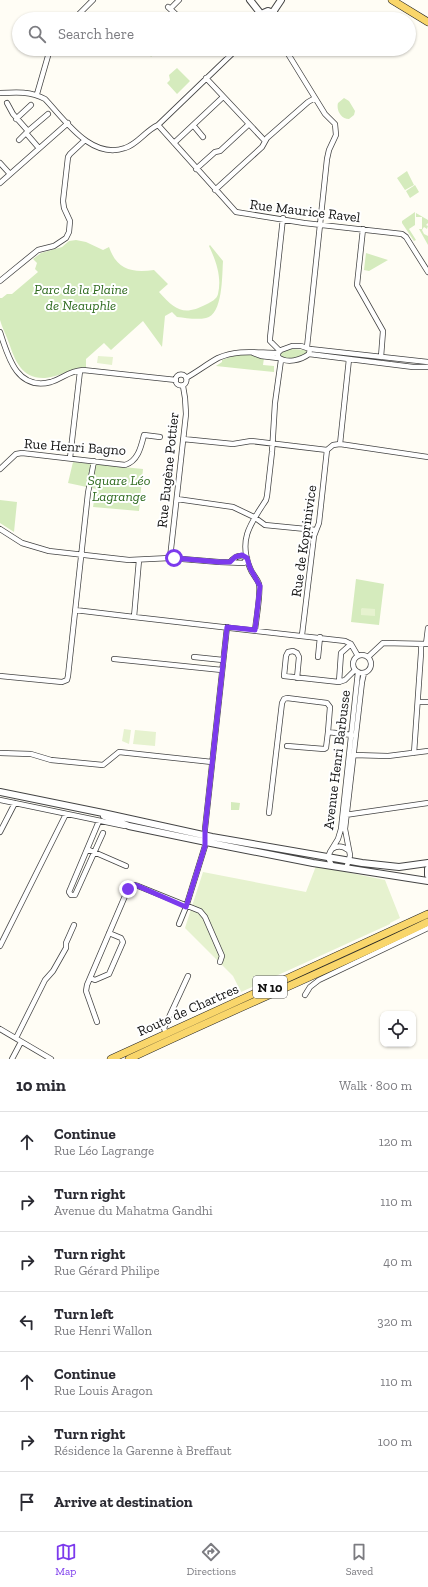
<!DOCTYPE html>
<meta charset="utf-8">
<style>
body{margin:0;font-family:"Zilla Slab",serif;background:#f7f7f7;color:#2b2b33}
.controls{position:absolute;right:12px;bottom:12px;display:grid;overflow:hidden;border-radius:8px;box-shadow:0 1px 3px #0004}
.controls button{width:36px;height:36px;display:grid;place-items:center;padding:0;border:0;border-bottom:1px solid #e1e1e2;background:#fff;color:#2b2b33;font:20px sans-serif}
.stop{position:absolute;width:12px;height:12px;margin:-9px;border:3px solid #7c3aed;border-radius:50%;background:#fff}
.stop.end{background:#7c3aed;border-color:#fff;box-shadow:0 1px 4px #0008}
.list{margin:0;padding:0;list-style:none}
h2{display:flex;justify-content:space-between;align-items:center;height:52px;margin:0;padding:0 16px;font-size:17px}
h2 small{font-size:13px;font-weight:400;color:#7c7c81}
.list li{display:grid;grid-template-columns:26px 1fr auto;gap:12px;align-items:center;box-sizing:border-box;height:60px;padding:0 16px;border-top:1px solid #e1e1e2}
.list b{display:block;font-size:15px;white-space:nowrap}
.list p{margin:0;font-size:13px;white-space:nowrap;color:#7c7c81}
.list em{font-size:13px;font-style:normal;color:#7c7c81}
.icon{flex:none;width:22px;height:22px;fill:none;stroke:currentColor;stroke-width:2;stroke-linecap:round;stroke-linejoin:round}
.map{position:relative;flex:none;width:428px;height:1059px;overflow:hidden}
.search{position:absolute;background:#fff;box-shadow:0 1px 3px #0004;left:12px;right:12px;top:12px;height:44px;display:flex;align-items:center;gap:10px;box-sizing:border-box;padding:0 14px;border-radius:22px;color:#7c7c81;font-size:15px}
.sheet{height:472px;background:#fff}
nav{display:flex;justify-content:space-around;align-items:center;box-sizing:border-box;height:56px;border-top:1px solid #e1e1e2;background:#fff;font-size:11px;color:#7c7c81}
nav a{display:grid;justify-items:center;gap:2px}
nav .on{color:#7c3aed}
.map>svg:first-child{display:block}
</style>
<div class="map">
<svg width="428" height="1059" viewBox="0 0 428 1059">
<rect width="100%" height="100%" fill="#fffdf5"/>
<path fill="#d5ebbd" d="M177,68L190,81L177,94L167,83L170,80L169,75Z
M344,98L349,101L355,111L354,115L349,119C341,119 336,110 338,103Z
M407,171L414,185L405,190L397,178Z
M415,185L419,192L410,198L406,191Z
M415,212V225L409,229L416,240L414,241L402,223V221Z
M416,213L428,220V223L426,225L428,226L427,229L424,227L422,230L424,234L428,236V245L419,229H422V217H416Z
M76,240L86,242L103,250L109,247C117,270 132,273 154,270L168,284L159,292C176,311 184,316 207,304C211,302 217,299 218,294C222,277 216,261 209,246L210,245L223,261C222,275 223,315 206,318C197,320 186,318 177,317L172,312L165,316L162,347L143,321L111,350L104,343L86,359V368C71,368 59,377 45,378C22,379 15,361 9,343C6,335 2,327 0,320C0,313 0,305 0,298H2L7,294H12L38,272L35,269L37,263L33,259L41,253L62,247L69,241Z
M366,253L388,260L369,271L364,270Z
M291,349L306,350L307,352C300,358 289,361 280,357V353Z
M244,354L254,355L264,358L263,365L274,366V372L216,366L222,362V360L236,355Z
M73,462L143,469L139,511L93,507L96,489L68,483Z
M0,500L17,502L14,532L0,523Z
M356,579L384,584L379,625L351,622Z
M231,802L240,803L239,810H231Z"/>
<path fill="#e6f2cf" d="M144,49H155L158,51L151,57Z
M98,356L113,357L112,365L97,363Z
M362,608L375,609V616L361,615V609Z
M124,729L131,730L129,744L122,741Z
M135,730L156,732L155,746L133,744Z
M316,866L385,880L400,918L390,923V924L241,992L233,976L185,928L203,872L306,892Z"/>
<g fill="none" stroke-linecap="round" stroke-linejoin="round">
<defs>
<path id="minor" d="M168,7L181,19
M170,9L179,0
M74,19L93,0
M222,49L229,56
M285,49L325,114L335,124L336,135L329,150L327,159L307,347
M206,78L265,141
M0,93C16,92 31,91 45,99C65,120 91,160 125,148C138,144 145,131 158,125L237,49
M37,94L50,49
M7,103L13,114L28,131L26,133L38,147
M16,119L31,105
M158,125L236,212L304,223L402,234L406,237L428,272
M193,125L203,137
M28,131L48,114
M19,140L26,133
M174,143L223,97
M0,163L10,174
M196,169L215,152L220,151L248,125
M0,183L68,123
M215,190L262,147L267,138L308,102L315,98
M363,229L357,285L383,331L381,357
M0,281L38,250L54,246L66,238L69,232L70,221L64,208L63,201L68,157L70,154L85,140
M0,332C8,357 17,391 51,382C64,378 68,371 83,370L176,380
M292,346H301L310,349L309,354C301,360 287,364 278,357V353L281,350Z
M310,349L428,362
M280,351L270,341V338L283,218
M253,353L261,356L278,358
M309,354L413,367H428
M175.5 380a5.5 5.5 0 1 1 11 0a5.5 5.5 0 1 1-11 0Z
M186,378C197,372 207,364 218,358C238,349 257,353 278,353
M183,439L233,444L251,441L327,450
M340,444L349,359
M327,450L333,445L340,444L428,457
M70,458L80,371
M0,469L16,454L22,453L125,465C138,461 141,447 144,435L160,437
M177,499L233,507L254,517L265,525L316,530
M0,529L22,543L49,551L129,560L170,558L219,562L244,563L247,558
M170,558L186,414L185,398L183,386
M139,560L134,617L345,641L351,644L358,656
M230,562C236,556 240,554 247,558
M75,610L134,617
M255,630C256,620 261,592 259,584C257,578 252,574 250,568C238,539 251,523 266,500L267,496L272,452L275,403L281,360
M302,635L314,536L319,523L327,450
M426,644L428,628
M353 664a9 9 0 1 1 18 0a9 9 0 1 1-18 0Z
M194,657L223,660
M318,657L320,637
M368,657L383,643L428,644
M114,659L222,670
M0,676L62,682L67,680L68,676L88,493L94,461
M297,678L299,657L297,653L293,651L288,652L286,656L284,676L339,682L345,680L355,670
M339,682L341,653L351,644
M418,702H428
M287,746L324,749L326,748L328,732
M0,753L31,754L51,760L103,765L119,752L212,762
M414,753L421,653V644
M354,755L388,756L428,751
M0,800L125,826
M269,813L282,703L284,699L287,698L327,703L330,707L328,732L352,735
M345,815L428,803
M99,821L69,892L71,895H75L103,833
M0,832L15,803
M87,849L126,866
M332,849C338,845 343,846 348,850
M332,866L328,857L330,852L338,839L341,829L358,672
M346,868L349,860L350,855L345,829L362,682L364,673
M179,924L186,907L205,846V829L227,627
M0,946L66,814
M90,978L95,980L109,974L123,942L121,938L109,933
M305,995L310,987L319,980L428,928
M97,1022L86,991L87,985L128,889L134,885L138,886L200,911L205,917L222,956L220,962
M0,1029L51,1059
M166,1034L164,1028L188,976
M16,1038L45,980L53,971L66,948V943L74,925
M12,1059L21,1042"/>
<path id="tertiary" d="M250,0L261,14
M273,12L281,0
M258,19L261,14L268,11L275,14L278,19
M0,792L103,813L212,837L362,863L399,867L428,863
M104,816L129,826L211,843L313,863L428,881
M428,869V875"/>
<path id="primary" d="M392,0L428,22
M111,1059L428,914
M129,1059C228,1012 329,970 428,922"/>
</defs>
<use href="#minor" stroke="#444" stroke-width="6"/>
<use href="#tertiary" stroke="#444" stroke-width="8"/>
<use href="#primary" stroke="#222" stroke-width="8"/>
<use href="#minor" stroke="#fff" stroke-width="4.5"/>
<use href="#tertiary" stroke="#fff" stroke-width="6"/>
<use href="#primary" stroke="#f9d66b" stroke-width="7"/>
</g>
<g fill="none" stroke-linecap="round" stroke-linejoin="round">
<path stroke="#7c3aed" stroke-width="5" d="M128,889L134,885L138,886L186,907L205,846V829L227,627L255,630L260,586L250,568L247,558L242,555L235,557L230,562H219L174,558"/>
</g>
<g text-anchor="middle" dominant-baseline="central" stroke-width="4" stroke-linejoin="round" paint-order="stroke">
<rect fill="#fff" stroke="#585858" stroke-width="1" x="253" y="976" width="34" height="22" rx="3"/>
<g font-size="13" font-weight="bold" fill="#111">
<text x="270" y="987">N 10</text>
</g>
<g font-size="14" fill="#111" stroke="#fff">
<text transform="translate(305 211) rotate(7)">Rue Maurice Ravel</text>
<text transform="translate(75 447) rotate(4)">Rue Henri Bagno</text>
<text transform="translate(168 470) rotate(-84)">Rue Eugène Pottier</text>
<text transform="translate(304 541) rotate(-82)">Rue de Koprinivice</text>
<text transform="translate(337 760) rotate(-83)">Avenue Henri Barbusse</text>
<text transform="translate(188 1010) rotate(-24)">Route de Chartres</text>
</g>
<g font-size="14" font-style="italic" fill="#2f6b1f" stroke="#fff">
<text x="81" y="289">Parc de la Plaine<tspan x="81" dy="16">de Neauphle</tspan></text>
<text x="119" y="480">Square Léo<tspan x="119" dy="16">Lagrange</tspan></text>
</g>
</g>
</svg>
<div class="controls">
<button><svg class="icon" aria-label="locate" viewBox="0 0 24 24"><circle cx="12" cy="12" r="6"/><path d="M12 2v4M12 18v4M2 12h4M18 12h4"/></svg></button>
</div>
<div class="stop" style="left:174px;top:558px"></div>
<div class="stop end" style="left:128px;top:889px"></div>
<div class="search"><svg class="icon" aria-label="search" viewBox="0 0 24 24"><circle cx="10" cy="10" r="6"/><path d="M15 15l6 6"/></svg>Search here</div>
</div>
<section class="sheet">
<h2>10 min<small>Walk · 800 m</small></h2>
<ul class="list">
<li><svg class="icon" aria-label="ahead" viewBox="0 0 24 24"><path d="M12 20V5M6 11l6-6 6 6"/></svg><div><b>Continue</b><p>Rue Léo Lagrange</p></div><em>120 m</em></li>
<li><svg class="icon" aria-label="right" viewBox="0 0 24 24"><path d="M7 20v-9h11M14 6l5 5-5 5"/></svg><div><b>Turn right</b><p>Avenue du Mahatma Gandhi</p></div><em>110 m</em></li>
<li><svg class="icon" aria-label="right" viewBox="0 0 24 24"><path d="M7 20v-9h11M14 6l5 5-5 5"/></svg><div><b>Turn right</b><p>Rue Gérard Philipe</p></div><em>40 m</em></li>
<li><svg class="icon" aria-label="left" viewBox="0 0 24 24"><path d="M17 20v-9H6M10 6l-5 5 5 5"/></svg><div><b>Turn left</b><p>Rue Henri Wallon</p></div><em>320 m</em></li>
<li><svg class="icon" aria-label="ahead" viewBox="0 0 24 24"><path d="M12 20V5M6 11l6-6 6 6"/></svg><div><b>Continue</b><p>Rue Louis Aragon</p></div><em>110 m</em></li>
<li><svg class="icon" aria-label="right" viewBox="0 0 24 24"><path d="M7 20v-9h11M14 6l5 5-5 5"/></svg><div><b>Turn right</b><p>Résidence la Garenne à Breffaut</p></div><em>100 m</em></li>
<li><svg class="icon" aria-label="arrive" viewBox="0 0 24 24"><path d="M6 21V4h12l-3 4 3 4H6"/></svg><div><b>Arrive at destination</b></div></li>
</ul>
</section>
<nav>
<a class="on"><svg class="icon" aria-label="map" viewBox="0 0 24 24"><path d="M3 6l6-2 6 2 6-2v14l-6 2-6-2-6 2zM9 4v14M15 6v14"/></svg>Map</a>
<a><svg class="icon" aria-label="directions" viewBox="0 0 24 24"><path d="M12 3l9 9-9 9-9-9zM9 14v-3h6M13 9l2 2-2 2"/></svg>Directions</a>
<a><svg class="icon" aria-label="saved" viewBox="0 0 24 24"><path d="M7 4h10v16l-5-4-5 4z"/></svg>Saved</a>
</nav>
